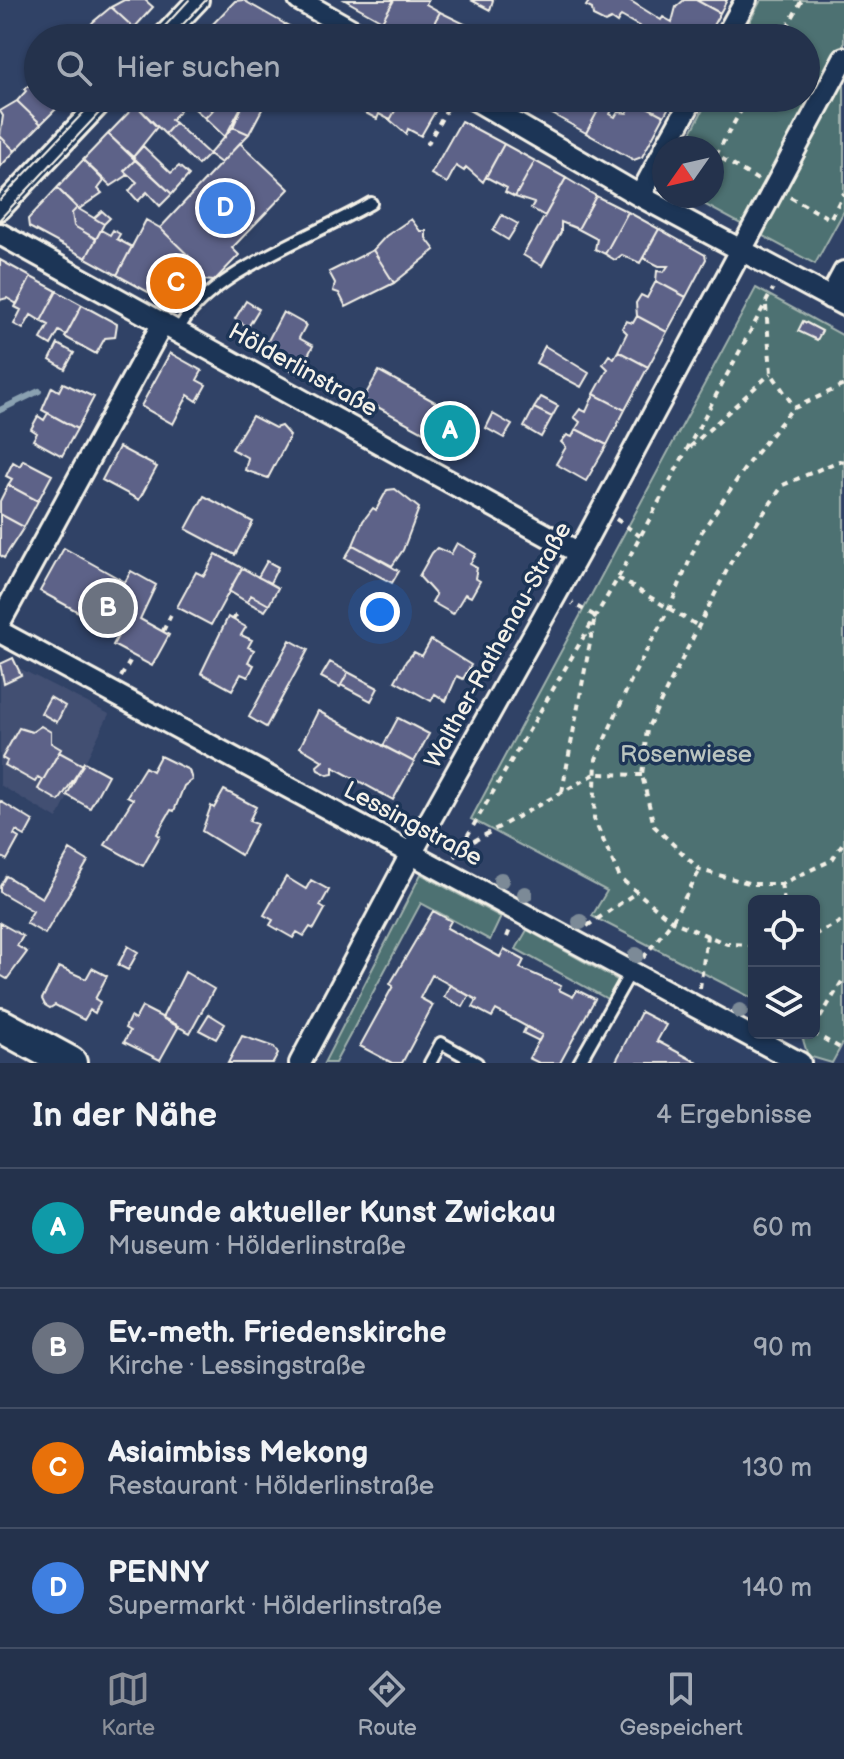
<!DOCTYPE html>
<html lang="de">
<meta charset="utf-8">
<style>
body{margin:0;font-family:"Balsamiq Sans",sans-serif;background:#303e56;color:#f1f3f6}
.controls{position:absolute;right:24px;bottom:24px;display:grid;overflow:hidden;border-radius:12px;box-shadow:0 2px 6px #0004}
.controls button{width:72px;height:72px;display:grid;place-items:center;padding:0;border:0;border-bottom:2px solid #414d64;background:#24324c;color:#f1f3f6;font:40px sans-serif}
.compass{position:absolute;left:652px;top:136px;width:72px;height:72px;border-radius:50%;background:#24324c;box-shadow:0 2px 6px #0004;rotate:236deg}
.you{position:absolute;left:380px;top:612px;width:28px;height:28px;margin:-20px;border:6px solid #fff;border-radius:50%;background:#1a73e8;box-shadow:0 0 0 12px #1a73e833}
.badge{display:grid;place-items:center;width:52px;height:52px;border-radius:50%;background:#8c9099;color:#fff;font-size:26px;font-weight:700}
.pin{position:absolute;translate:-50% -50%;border:4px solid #fff;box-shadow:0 2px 8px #0006}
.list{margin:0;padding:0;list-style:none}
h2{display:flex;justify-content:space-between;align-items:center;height:104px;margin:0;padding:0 32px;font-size:34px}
h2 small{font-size:26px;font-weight:400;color:#a3aab5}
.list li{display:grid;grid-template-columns:52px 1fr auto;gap:24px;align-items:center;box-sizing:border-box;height:120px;padding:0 32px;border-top:2px solid #414d64}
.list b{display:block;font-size:30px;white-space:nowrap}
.list p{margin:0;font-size:26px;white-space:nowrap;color:#a3aab5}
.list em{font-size:26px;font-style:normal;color:#a3aab5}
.icon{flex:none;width:44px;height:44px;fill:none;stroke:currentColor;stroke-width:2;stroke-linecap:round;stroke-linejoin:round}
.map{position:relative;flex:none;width:844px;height:1063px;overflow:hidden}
.search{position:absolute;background:#24324c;box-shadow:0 2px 6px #0004;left:24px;right:24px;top:24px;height:88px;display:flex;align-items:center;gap:20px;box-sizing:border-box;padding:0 28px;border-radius:44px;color:#a3aab5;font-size:30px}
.sheet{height:584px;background:#24324c}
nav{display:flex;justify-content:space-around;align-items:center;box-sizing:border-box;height:112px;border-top:2px solid #414d64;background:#24324c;font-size:22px;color:#a3aab5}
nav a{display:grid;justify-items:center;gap:4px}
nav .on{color:#8c9099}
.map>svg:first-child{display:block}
</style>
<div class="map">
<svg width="844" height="1063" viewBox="0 0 844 1063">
<rect width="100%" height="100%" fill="#304266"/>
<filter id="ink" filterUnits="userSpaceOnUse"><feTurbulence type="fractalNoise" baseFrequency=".0125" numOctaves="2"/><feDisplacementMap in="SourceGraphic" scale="16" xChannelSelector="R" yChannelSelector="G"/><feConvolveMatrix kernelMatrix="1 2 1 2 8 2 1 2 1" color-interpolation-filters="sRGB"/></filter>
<g filter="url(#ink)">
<path fill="#424f72" d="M17,667L109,714L57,819L0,785V674L5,683L21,675Z"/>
<path fill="#4d7172" stroke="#a0b1ad" stroke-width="2" d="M761,0H844V211L815,264L689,196H712V148H683L709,98H806V38H741Z
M756,288L844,336V1041L832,1063L808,1056L801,1033H814V901H754V999L592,916L607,891L471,819Z
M421,874L501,917L490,940L421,903L335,1063H324Z
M527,930L619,981L609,1000L516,949Z"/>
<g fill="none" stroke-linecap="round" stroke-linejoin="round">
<path stroke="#8aa1b1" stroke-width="6" d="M0,410L39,391"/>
</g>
<path fill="#5d6288" stroke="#f4f1e8" stroke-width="2" d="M124,0H145L153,7L134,28L111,7Z
M243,0L285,24L277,38H214L207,30L235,1Z
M345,0H394L382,21Z
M394,0H428L426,4L440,12L426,38H413L382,21Z
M471,0H493L490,10Z
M590,0H629L661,20L663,17L672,22L676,7L684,0H696L720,13L706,38H660L621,16L617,23L611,19L605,22L593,16L592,9L586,6Z
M696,0H727L720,13Z
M111,7L134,28L124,38H87L84,34L93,22Z
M440,12L469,26L484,38H426Z
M285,24L311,38H277Z
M38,79V98H59L63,102L41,124L17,101L26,91L24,89Z
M143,98L184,99L176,107L180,111L171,120L175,123L165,134L136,105Z
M224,98H246L225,137L205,118Z
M246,98H268L249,134L233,127Z
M362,98H402L390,120L379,114L377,119L362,111L365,106L359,103Z
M402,98H420L437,108L421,136L408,129L406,134L390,120Z
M523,98H564L554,115Z
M564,98H595L594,101L601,105L586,133L554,115Z
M630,98H674L664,116Z
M634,100L664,116L642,157L634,160L586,133L601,105L612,110L610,114L615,117L618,112L627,113Z
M17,101L41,124L15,151L0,136L3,116L0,111Z
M202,101L212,111L205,118L195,109Z
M136,105L157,127L133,157L108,134Z
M461,121L504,144L483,182L466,167L464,171L456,166L447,183L431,174Z
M175,123L209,154L198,165L165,134Z
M233,127L249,134L221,163L209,154Z
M108,134L135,160L124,171L128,175L111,186L83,160Z
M0,136L15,151L0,167Z
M240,143L289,189L232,248L239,255L214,281L191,279L201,268L160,228Z
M504,144L535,161L515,197L505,192L507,188L486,177Z
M143,146L171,173L179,166L189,175L172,194L133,157Z
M83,160L104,181L98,189L102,193L79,209L57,188Z
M135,160L172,194L160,206L147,192L138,201L129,191L137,182L124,171Z
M535,161L566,178L545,216L531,208L534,203L515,197Z
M566,178L596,196L578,229L561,222V232L542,266L523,255Z
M57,188L77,208L72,213L74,226L96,239L86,258L29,227L28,219Z
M596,196L628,212L605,254L595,249L597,239L578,229Z
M77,208L104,224L96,239L74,226L72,213Z
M102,211L110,218L104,224L94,218Z
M628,212L659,229L640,263L622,255L615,260L605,254Z
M502,215L518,224L508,240L493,231Z
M411,219L420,231H426V238L435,250L394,283L373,250L386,236Z
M146,220L160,228L201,268L168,303L117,275Z
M659,229L705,255L706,259L686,297L656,281L657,271L664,272L668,266H659L643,258Z
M101,230L110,235L113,230L120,234L117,239L132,247L117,275L86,258Z
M373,250L394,283L346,307L339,293L333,291L335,283L329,272Z
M0,260L31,277L17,304L7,298L0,300Z
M31,277L57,291L41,321L31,315L23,329L14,324L21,310L15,307Z
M656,281L686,297L667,332L637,316L636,303L641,295L647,298Z
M57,291L82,305L66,335L59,331L51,345L41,339L49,325L41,321Z
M246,301L259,309L248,327L235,319Z
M82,305L117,324L115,337L105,338L96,354L65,337Z
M283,312L306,325L299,338L313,346L298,374L261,354Z
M637,316L667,332L648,367L618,351L627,333L622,328L626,321L633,323Z
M803,321L822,331L817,340L798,331Z
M58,344L74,353L65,369L50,360Z
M545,346L589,373L581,387L536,363Z
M618,351L648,367L625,410L594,394L608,369L603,364L609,355L614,358Z
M170,353L202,371L197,380L206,385L197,401L188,395L173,424L141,406Z
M379,371L473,423L458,451L363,399Z
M63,383L94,397L77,429L42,410L52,387L59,391Z
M594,394L625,410L607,445L576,429L580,422L574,417L580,409L586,412Z
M541,397L558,406L552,417L534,408Z
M534,408L552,417L541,437L524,427Z
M48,413L77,429L62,456L33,440L37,433L31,429L38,416L44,420Z
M493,414L512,425L504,438L486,428Z
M252,416L275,428L281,426L290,436L268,478L245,470L248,458L232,449Z
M576,429L607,445L586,481L556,464L566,447L561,442L567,435L572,437Z
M119,447L157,467L139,500L102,480Z
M23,460L52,475L38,501L8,485L12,479L6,476L13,462L20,466Z
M8,485L38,501L24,527L0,514V501Z
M395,489L419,508L403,550L392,566L353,545L363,521L373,508L376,510L387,490Z
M204,496L253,522L235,555L186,529Z
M0,514L24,527L4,558L0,555Z
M457,543L476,554L470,564L477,568L475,578L480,581L471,597L465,594L453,614L432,602L436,595L419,576L432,553L437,548L451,554Z
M353,545L399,571L392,583L345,558Z
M64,548L125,582L131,571L156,585L140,619L169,635L152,666L113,645L119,634L40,591Z
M216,554L242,568L211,625L177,607L196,572L204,576Z
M267,561L278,567L270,583L258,577Z
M242,568L278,588L269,605L251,595L247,602L229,591Z
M251,595L269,605L265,611L247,602Z
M228,617L246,627L241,635L252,640L248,647L254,650L248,662L254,665L248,677L241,674L232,690L201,673Z
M290,640L308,650L266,727L249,717Z
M431,640L471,665L463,679L457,676L446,701L435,694L431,701L395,681L406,661L414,652L422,656Z
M13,658L21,675L4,683L0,664Z
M330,662L348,672L340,687L321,677Z
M348,672L378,688L371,701L341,685Z
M50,697L65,706L57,722L41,713Z
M318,711L414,762L393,800L333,767V774L328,775L318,770L317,766L323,761L300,747Z
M398,718L429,734L414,762L383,746Z
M41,726L51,732V743L61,749L43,780L38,777L35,782L5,765L7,761L2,758L19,728L32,732Z
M59,752L83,765L59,801L38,789Z
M160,756L189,770L192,780L184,786L174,811L171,810L157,834L160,836L143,866L105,845L133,799L127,796L145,767L152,771Z
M84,762L108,775L90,808L67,795Z
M224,790L256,807L249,821L257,824L241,855L202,831L211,806L214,808Z
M0,801L33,821L25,836L16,831L14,835L19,838L7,860L0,856Z
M70,850L88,861L45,934L26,923L33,911L0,892V886L6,876L42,898Z
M286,877L306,889L311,880L329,890L320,906L325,909L314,929L310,927L304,936L297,932L293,938L270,925L273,920L264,915Z
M433,911L451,921L447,928L500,957L504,949L524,960L520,968L561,986L559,990L573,997L577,990L595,999L560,1063H539L529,1058L542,1035L496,1010L492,1017L473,1007L477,1000L432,975L420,998L433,1005L402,1063H392L360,1046L393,986L390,984Z
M0,923L23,936L17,946L27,952L7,979L0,975Z
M128,946L138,952L128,970L118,965Z
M59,967L86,979L92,968L107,976L95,999L100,1002L95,1013L90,1010L84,1020L55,1005L50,1008L45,1005L42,999Z
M185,972L214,989L190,1033L162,1018Z
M450,985L469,996L463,1007L444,997Z
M142,1007L179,1026L160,1060L124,1042L130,1031L125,1028L130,1017L135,1020Z
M641,1012L666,1025L657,1041L698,1063H615Z
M209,1014L225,1024L216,1039L199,1030Z
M526,1027L542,1035L539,1041L523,1033Z
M242,1036L274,1047L278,1054L273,1063H228Z"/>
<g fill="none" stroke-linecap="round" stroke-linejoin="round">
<defs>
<path id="lane" d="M178,331C204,274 317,235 371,203
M430,1063L441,1043L477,1063
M579,1063L630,973"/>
<path id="street" d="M299,0L366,38
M162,38L198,0
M725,38L746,0
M472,98L640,196L844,305
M665,148L693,98
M640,196L664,151
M0,209L105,98
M0,234L579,553
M830,298L844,272
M0,622L163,323
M0,632L800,1063
M300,1063L411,854L579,553L844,58"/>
<path id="primary" d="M0,1025L70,1063"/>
</defs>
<use href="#lane" stroke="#f4f1e8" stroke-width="16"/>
<use href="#street" stroke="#f4f1e8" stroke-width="26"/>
<use href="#primary" stroke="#f4f1e8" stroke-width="38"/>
<path stroke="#f4f1e8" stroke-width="4" stroke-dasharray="6 6" stroke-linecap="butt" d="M781,38L802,0
M748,98L716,155L758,180
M427,145L453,98
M790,197L830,219L844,193
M766,306L771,373L795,408
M690,447L771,373
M844,462L839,461L783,485L733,558L647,729L642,775L654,826L700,870L752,884H781L832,860L844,841
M616,519L640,536
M618,578L700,627
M233,620L237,614
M163,631L171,615
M121,677L133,656
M562,792L595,616L572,603
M463,847L595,774L642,775
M455,857L618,578L773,289
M781,884L784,901
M587,926L637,892
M814,935L844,920
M507,937L511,927
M754,945L727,944L672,921L620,878L594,819L596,759L633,676L670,607L701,533L749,462L792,409L844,385
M643,958L672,921L700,870
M700,988L707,935
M814,1028L844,978
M813,1033L844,1050"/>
<use href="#lane" stroke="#1d3557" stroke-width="10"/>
<use href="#street" stroke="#1d3557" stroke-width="20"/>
<use href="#primary" stroke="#1d3557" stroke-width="32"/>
<path stroke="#f4f1e8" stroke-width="2" d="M154,38L189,0
M170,38L206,0
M0,200L84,112
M0,219L113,98"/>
</g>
<g fill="#7c8a97">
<circle cx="501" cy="880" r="8"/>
<circle cx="525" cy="894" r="8"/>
<circle cx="580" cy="922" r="8"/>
<circle cx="636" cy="955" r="8"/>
<circle cx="740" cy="1011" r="8"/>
</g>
</g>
<g text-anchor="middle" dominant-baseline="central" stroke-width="7" stroke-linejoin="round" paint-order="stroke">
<g font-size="24" fill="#f4f1e8" stroke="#1d3557">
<text transform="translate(303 370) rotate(29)">Hölderlinstraße</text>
<text transform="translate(498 645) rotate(-61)">Walther-Rathenau-Straße</text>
<text transform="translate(413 824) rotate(28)">Lessingstraße</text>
</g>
<g font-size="24" fill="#bac4bf" stroke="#1d3557">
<text x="686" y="754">Rosenwiese</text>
</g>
</g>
</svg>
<div class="controls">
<button><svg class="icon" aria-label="locate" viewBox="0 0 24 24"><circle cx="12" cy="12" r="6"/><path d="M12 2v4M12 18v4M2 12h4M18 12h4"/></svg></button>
<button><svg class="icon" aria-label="layers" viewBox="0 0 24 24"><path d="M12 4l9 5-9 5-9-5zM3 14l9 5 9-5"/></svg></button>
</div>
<svg class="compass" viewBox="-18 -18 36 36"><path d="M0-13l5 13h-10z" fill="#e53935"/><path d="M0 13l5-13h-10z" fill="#a3aab5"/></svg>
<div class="you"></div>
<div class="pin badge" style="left:450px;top:431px;background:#0f9aa8">A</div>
<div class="pin badge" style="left:108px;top:608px;background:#6b7280">B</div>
<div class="pin badge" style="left:176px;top:283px;background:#e8710a">C</div>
<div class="pin badge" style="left:225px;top:208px;background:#3f7fe0">D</div>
<div class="search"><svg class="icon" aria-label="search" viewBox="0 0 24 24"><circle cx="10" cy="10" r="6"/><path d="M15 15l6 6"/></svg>Hier suchen</div>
</div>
<section class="sheet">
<h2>In der Nähe<small>4 Ergebnisse</small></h2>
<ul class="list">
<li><span class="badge" style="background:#0f9aa8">A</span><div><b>Freunde aktueller Kunst Zwickau</b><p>Museum · Hölderlinstraße</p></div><em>60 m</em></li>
<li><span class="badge" style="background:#6b7280">B</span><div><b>Ev.-meth. Friedenskirche</b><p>Kirche · Lessingstraße</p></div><em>90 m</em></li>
<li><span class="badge" style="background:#e8710a">C</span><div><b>Asiaimbiss Mekong</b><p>Restaurant · Hölderlinstraße</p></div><em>130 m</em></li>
<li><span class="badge" style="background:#3f7fe0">D</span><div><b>PENNY</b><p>Supermarkt · Hölderlinstraße</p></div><em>140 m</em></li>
</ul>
</section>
<nav>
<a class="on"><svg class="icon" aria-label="map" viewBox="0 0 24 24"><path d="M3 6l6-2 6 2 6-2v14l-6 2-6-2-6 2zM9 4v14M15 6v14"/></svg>Karte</a>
<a><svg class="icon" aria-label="directions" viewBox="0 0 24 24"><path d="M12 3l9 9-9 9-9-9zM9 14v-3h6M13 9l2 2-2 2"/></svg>Route</a>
<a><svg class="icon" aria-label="saved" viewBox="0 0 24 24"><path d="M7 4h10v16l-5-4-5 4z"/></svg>Gespeichert</a>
</nav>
